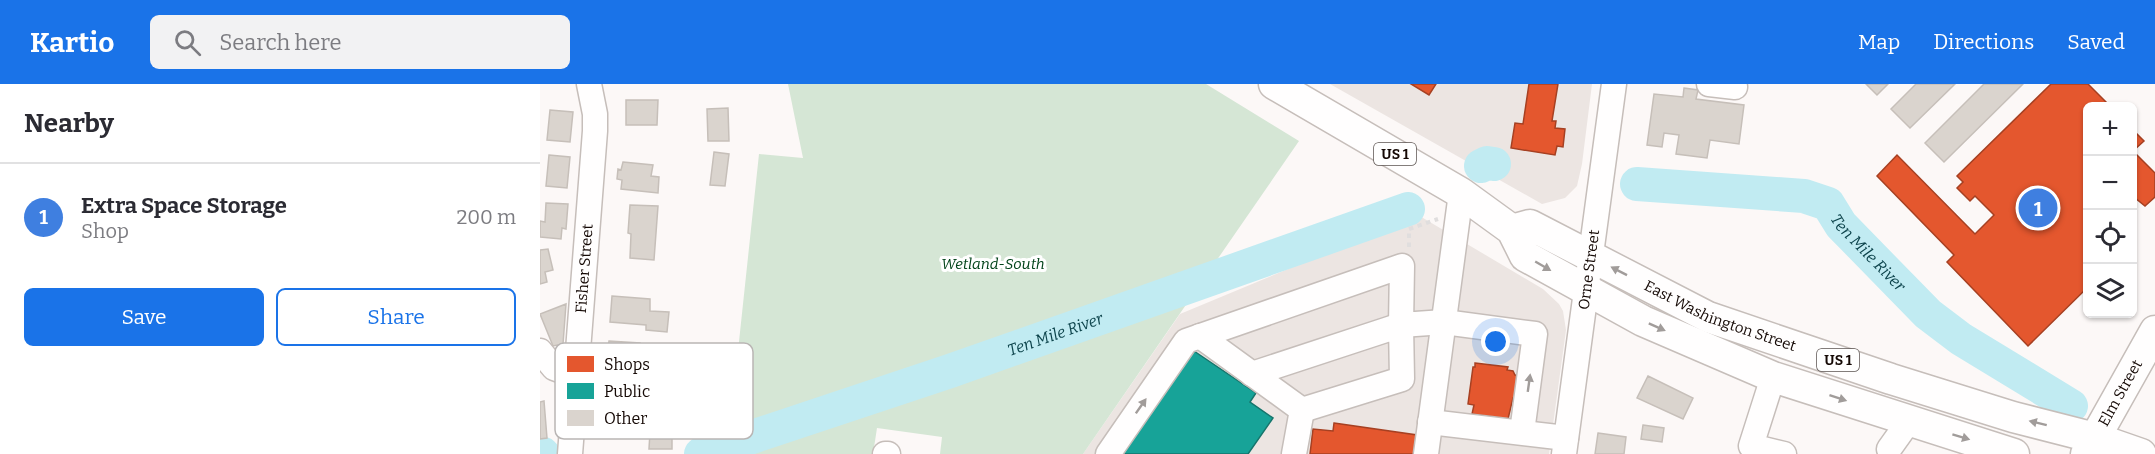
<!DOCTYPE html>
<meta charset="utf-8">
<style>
body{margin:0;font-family:Bitter,serif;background:#f2f2f3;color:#2b2b33}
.controls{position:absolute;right:18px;top:18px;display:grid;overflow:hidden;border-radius:9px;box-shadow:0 2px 4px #0004}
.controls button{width:54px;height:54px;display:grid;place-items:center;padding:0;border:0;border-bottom:2px solid #e1e1e2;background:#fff;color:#2b2b33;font:30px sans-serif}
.you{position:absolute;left:956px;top:258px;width:21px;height:21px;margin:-15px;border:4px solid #fff;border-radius:50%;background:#1a73e8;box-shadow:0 0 0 9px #1a73e833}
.badge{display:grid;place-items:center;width:39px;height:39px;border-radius:50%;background:#1a73e8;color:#fff;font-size:20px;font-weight:700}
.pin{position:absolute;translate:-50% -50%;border:3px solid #fff;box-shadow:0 2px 6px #0006}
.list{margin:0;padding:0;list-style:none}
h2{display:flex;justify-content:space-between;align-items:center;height:78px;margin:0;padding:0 24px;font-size:26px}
h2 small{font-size:20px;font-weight:400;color:#7c7c81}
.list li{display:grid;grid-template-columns:39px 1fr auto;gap:18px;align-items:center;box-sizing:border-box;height:108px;padding:0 24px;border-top:2px solid #e1e1e2}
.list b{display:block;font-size:22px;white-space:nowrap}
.list p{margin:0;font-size:20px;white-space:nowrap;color:#7c7c81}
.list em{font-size:20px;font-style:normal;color:#7c7c81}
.actions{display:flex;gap:12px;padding:18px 24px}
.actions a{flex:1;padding:14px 0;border:2px solid #1a73e8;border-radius:9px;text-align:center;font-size:21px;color:#1a73e8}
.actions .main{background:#1a73e8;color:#fff}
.icon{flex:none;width:33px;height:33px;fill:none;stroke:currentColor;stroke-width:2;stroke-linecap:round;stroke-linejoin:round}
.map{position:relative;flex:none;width:1615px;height:370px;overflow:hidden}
header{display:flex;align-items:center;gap:36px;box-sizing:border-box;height:84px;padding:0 30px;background:#1a73e8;color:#fff}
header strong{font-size:28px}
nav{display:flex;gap:33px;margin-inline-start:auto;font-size:21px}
.search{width:420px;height:54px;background:#f2f2f3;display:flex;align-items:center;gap:15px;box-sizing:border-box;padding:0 21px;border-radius:9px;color:#7c7c81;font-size:22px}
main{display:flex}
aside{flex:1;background:#fff}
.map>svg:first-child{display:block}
</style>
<header>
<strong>Kartio</strong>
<div class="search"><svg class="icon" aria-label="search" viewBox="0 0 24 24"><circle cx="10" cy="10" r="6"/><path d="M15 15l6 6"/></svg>Search here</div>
<nav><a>Map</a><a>Directions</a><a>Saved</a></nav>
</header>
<main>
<aside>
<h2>Nearby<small></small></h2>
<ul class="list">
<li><span class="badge" style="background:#3f7fe0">1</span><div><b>Extra Space Storage</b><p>Shop</p></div><em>200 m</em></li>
</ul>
<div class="actions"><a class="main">Save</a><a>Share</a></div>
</aside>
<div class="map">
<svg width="1615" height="370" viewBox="0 0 1615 370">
<rect width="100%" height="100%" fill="#fcf8f7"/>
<path fill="#ece5e2" d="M790,0H1052L1042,80L1037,102L1025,114L1002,120Z
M878,131L1003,205L1019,220L1023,227L1026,246L1009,370H543L640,230Z"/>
<path fill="#d5e6d5" d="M248,0H666L759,57L543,370H400L402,353L337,344L333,370H187L219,70L263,74Z"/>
<path fill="#e4572e" stroke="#a64022" stroke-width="1.5" d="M871,0H896L889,11Z
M989,0H1018L1012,37H1016L1015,44L1025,45L1023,63L1017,62L1015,71L971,64L975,39L983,40Z
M1511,0H1548L1570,22H1548V203L1488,262L1407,178L1414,171L1337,92L1357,71L1435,150L1454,131L1435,112L1430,117L1417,104L1423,98L1417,92Z
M1592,45L1604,57L1593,67L1615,89V113L1605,122L1595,114L1592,116Z
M935,279L968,283L967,286L973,287L975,291L999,294L996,317L973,314L968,335L932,330L934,321L928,320L933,283H935Z
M794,339L877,351L874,370H770L773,345L793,347Z"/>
<path fill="#17a398" stroke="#16756c" stroke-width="1.5" d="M654,267L716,309L710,318L733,334L708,370H577L643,273L647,276Z"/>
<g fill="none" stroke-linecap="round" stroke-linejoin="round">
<g stroke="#c1ebf2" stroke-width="34">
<path d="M941,82L947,79L954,80"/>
<path id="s1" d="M1097,100L1264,112L1288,120L1301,141L1388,230L1421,255L1531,322"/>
<path d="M0,369L3,370"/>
<path id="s2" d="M161,370L410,287L868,125"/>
</g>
</g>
<path fill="#dad4ce" stroke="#c6bfb9" stroke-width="1.5" d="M1326,0H1348L1337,11Z
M1376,0H1415L1370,44L1351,25Z
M1444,0H1483L1404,78L1385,59Z
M1144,4L1158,6L1156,15L1204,21L1199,60L1170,56L1167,74L1136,70L1139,51L1124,49L1122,63L1107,61L1114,10L1143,13Z
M86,16H118L117,41H86Z
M188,24L189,57H168L167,25Z
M10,26L33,28L30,58L7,56Z
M174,68L189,70L185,102L170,101Z
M9,71L30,73L27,104L6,102Z
M83,78L113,81L111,92L119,93L118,109L81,105L82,96L77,95L78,85L81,86Z
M6,119L28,120L26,145L22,144L21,155L0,153V137L5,138Z
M90,121L118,122L114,176L90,174L91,150L88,149Z
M8,165L13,186L5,188L7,198L0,200V166Z
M72,212L110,215V227L129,228L127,248L106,246V241L70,238Z
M26,220L23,260L13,262L0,230Z
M69,257L100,259L98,284L66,281Z
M1108,292L1153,314L1143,335L1097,314Z
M4,317L7,354L0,355V318Z
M1103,341L1124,344L1122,358L1101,355Z
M110,348H132V365H109Z
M1058,349L1086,353L1084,370H1055Z"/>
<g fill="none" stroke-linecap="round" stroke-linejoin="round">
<defs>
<g id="minor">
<path d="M1169,0L1195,3"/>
<path d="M660,252L762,326L754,370"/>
<path d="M0,267L14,284L36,292"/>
<path d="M712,290L861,241L862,295L762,326"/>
<path d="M1233,293L1211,362L1244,370"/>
<path d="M890,338L1026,354"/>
<path d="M1349,365L1369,337"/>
<path id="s3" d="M30,370L55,47V30L49,0"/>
<path d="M345,370H348"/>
<path d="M568,370L646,257L862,182L861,241L904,238L995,250L982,348"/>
<path d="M886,370L921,109"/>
<path id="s4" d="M1024,370L1074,0"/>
</g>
<g id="major">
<path d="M734,0L921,109L972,146L985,172L1103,237L1233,293L1474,370"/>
<path id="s5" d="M972,146L990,141L1168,233L1351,295L1473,333L1555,354L1601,370"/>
<path id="s6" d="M1546,370L1615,247"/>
</g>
</defs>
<use href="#minor" stroke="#c6beba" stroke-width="27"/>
<use href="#major" stroke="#c6beba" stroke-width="33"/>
<path stroke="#e0dede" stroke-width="4" stroke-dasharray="4.5 4.5" stroke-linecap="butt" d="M869,163V145L898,135"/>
<use href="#minor" stroke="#fffefe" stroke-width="24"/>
<use href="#major" stroke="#fffefe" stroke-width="30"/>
</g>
<defs><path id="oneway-solid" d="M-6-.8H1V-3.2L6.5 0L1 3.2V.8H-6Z" transform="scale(1.5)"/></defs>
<g fill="#a19c9a">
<use href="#oneway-solid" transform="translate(1003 182) rotate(30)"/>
<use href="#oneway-solid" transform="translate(1079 187) rotate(-153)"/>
<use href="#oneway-solid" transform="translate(1117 243) rotate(24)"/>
<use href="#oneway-solid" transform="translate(989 299) rotate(-82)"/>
<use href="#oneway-solid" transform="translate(1298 314) rotate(18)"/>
<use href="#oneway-solid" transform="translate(601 322) rotate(-55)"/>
<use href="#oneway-solid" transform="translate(1498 339) rotate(-166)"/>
<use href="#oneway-solid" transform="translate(1421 353) rotate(17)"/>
</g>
<g text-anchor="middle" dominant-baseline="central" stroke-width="6" stroke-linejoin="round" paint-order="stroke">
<g fill="#fff" stroke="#5b5350" stroke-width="1.5">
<rect x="834" y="59" width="42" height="22" rx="4.5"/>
<rect x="1277" y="265" width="42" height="22" rx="4.5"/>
</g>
<g font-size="14" font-weight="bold" fill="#150905">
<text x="855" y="70">US 1</text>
<text x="1298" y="276">US 1</text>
</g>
<g font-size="15" font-style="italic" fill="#004319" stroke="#fff">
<text x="453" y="180">Wetland-South</text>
</g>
<g font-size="15" fill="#150905" stroke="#fff">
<text stroke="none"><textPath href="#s3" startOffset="186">Fisher Street</textPath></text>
<text stroke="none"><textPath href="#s4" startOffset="186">Orne Street</textPath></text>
<text stroke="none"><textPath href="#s5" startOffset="230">East Washington Street</textPath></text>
<text stroke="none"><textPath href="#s6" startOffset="70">Elm Street</textPath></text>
</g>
<g font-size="16" font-style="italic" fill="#0d444c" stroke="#fff">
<text stroke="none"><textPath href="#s1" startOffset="256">Ten Mile River</textPath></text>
<text stroke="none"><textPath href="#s2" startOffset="374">Ten Mile River</textPath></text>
</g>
</g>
<rect x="15" y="259" width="198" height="96" rx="9" fill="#fff" stroke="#b9b5b4" stroke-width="1.5"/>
<rect x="27" y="272" width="27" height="16" fill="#e4572e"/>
<rect x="27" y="299" width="27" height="16" fill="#17a398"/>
<rect x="27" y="326" width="27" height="16" fill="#dad4ce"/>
<g font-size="16" fill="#150905">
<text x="64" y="286">Shops</text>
<text x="64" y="313">Public</text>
<text x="64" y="340">Other</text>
</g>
</svg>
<div class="controls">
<button>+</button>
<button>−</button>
<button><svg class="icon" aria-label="locate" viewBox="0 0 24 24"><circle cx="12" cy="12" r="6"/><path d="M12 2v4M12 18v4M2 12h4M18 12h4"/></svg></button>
<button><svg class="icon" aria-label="layers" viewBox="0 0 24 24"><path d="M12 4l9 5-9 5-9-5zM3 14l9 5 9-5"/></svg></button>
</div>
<div class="you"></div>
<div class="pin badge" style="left:1498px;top:124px;background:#3f7fe0">1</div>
</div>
</main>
